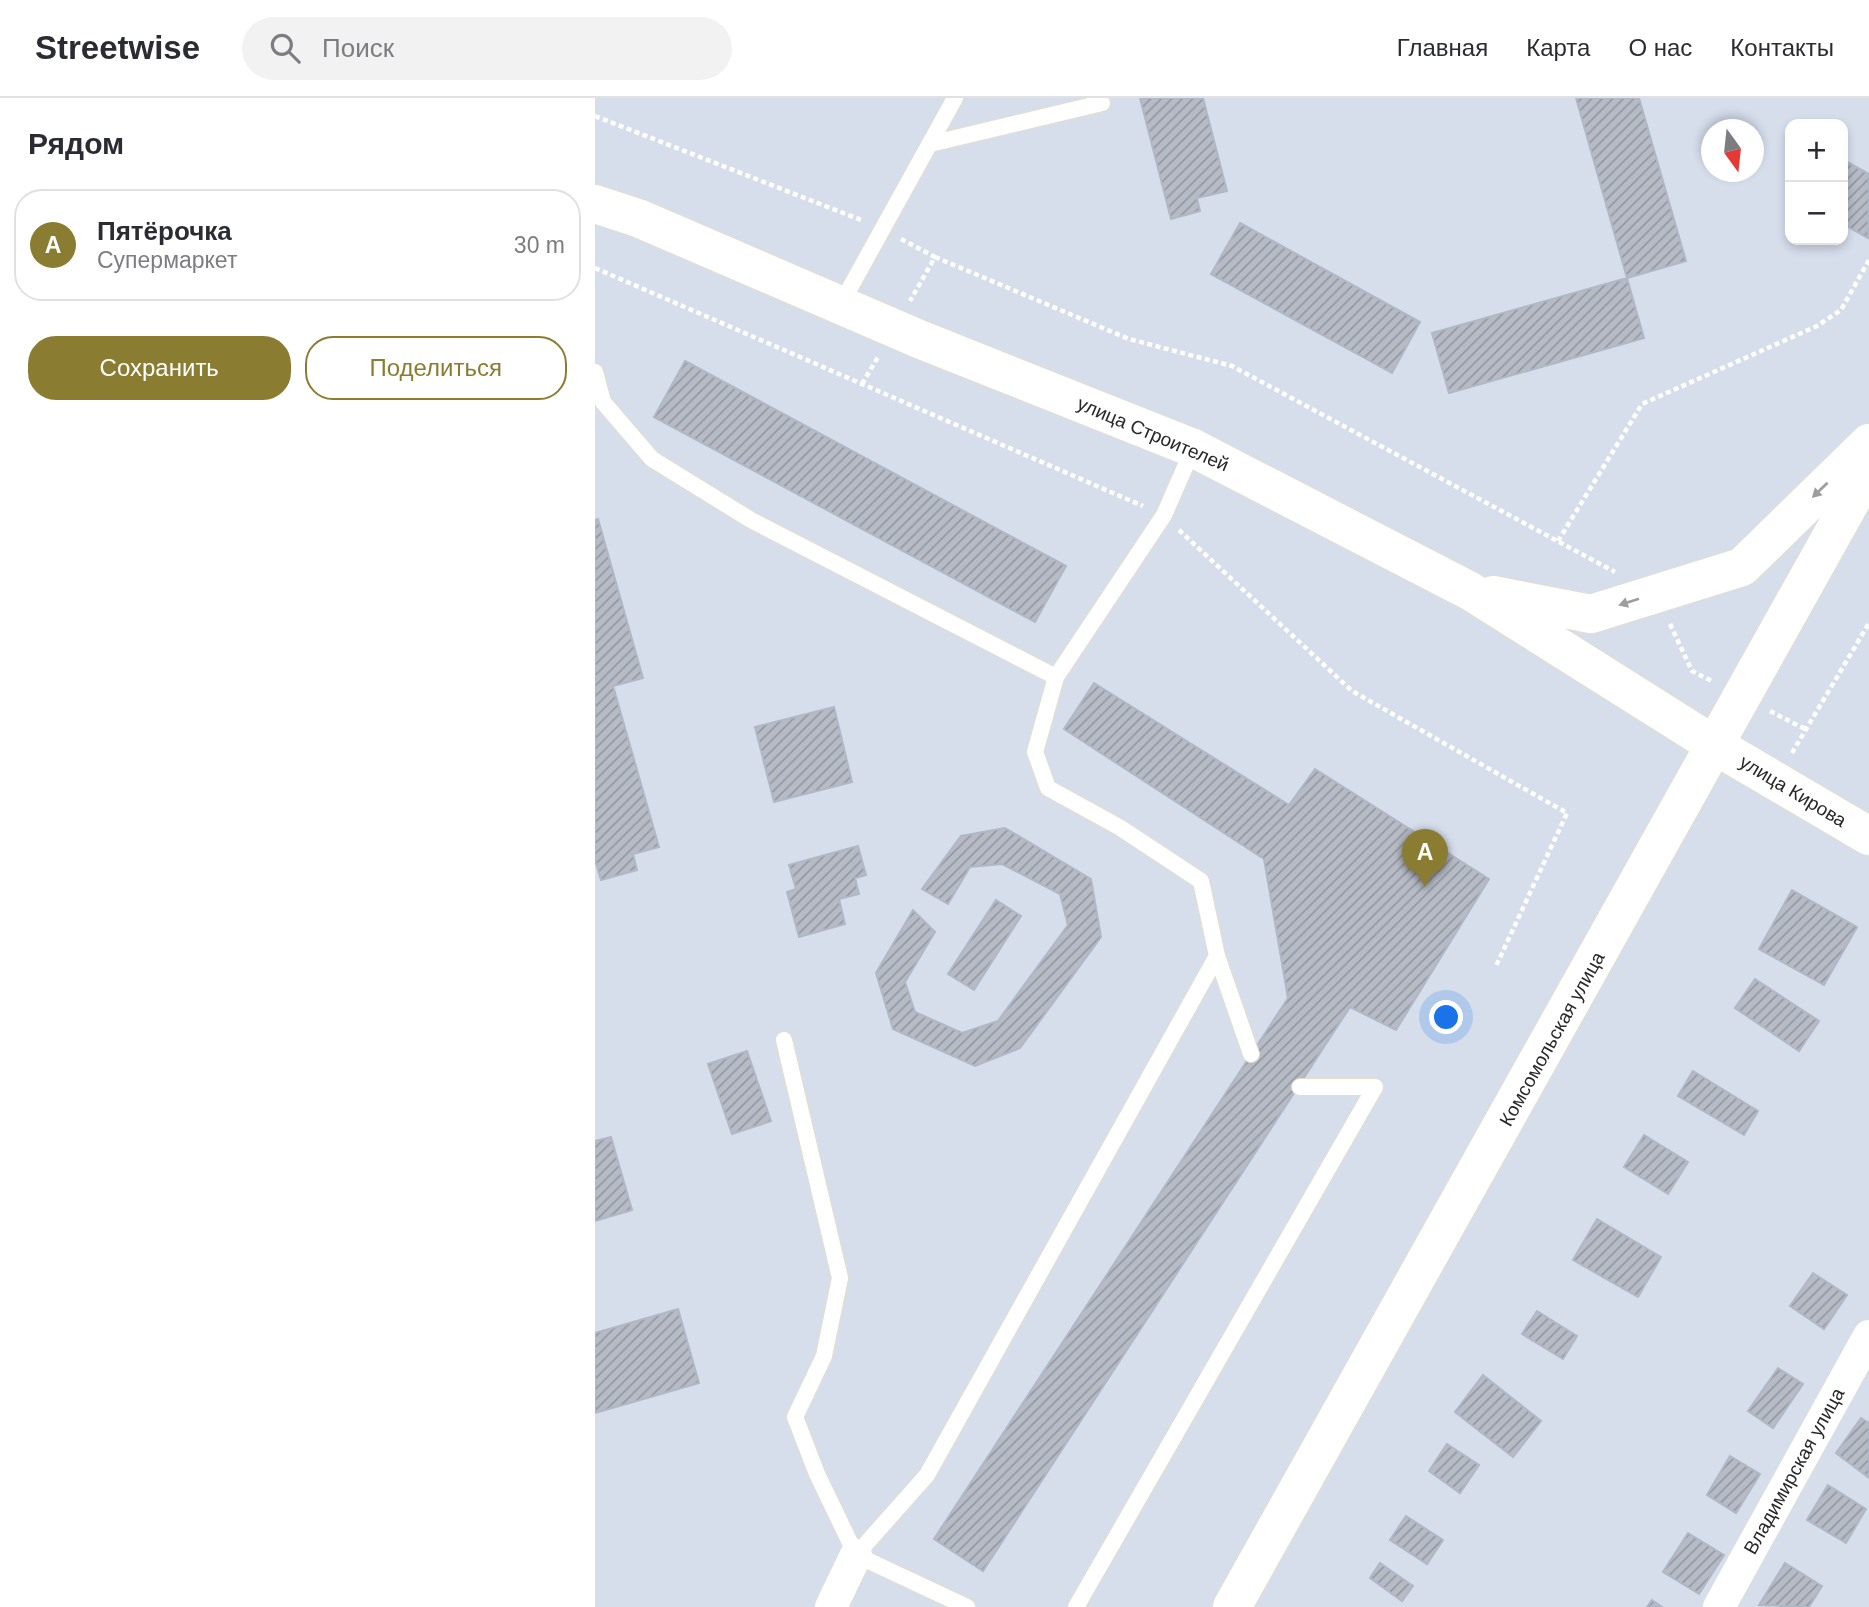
<!DOCTYPE html>
<html lang="ru">
<meta charset="utf-8">
<style>
body{margin:0;font-family:Arial,sans-serif;background:#f2f2f3;color:#2b2b33}
.controls{position:absolute;right:21px;top:21px;display:grid;overflow:hidden;border-radius:14px;box-shadow:0 4px 10px #0003}
.controls button{width:63px;height:63px;display:grid;place-items:center;padding:0;border:0;border-bottom:2px solid #e1e1e2;background:#fff;color:#2b2b33;font:35px sans-serif}
.compass{position:absolute;left:1106px;top:21px;width:63px;height:63px;border-radius:50%;background:#fff;box-shadow:0 4px 10px #0003;rotate:165deg}
.you{position:absolute;left:852px;top:920px;width:24px;height:24px;margin:-18px;border:5px solid #fff;border-radius:50%;background:#1a73e8;box-shadow:0 0 0 10px #1a73e833}
.badge{display:grid;place-items:center;width:46px;height:46px;border-radius:50%;background:#8a7d31;color:#fff;font-size:23px;font-weight:700}
.pin{position:absolute;translate:-50% -58px;filter:drop-shadow(0 2px 4px #0008)}
.pin::after{content:'';position:absolute;top:37px;width:24px;height:21px;background:inherit;clip-path:polygon(0 0,100% 0,50% 100%)}
.list{margin:0;padding:0;list-style:none}
h2{display:flex;justify-content:space-between;align-items:center;height:91px;margin:0;padding:0 28px;font-size:30px}
h2 small{font-size:23px;font-weight:400;color:#7c7c81}
.list li{display:grid;grid-template-columns:46px 1fr auto;gap:21px;align-items:center;box-sizing:border-box;height:112px;margin:0 14px 14px;padding:0 14px;border:2px solid #e1e1e2;border-radius:28px}
.list b{display:block;font-size:26px;white-space:nowrap}
.list p{margin:0;font-size:23px;white-space:nowrap;color:#7c7c81}
.list em{font-size:23px;font-style:normal;color:#7c7c81}
.actions{display:flex;gap:14px;padding:21px 28px}
.actions a{flex:1;padding:16px 0;border:2px solid #8a7d31;border-radius:28px;text-align:center;font-size:24px;color:#8a7d31}
.actions .main{background:#8a7d31;color:#fff}
.icon{flex:none;width:38px;height:38px;fill:none;stroke:currentColor;stroke-width:2;stroke-linecap:round;stroke-linejoin:round}
.map{position:relative;flex:none;width:1274px;height:1509px;overflow:hidden}
header{display:flex;align-items:center;gap:42px;box-sizing:border-box;height:98px;padding:0 35px;background:#fff;border-bottom:2px solid #e1e1e2}
header strong{font-size:33px}
nav{display:flex;gap:38px;margin-inline-start:auto;font-size:24px}
.search{width:490px;height:63px;background:#f2f2f3;display:flex;align-items:center;gap:18px;box-sizing:border-box;padding:0 24px;border-radius:38px;color:#7c7c81;font-size:26px}
main{display:flex}
aside{flex:1;background:#fff}
.map>svg:first-child{display:block}
</style>
<header>
<strong>Streetwise</strong>
<div class="search"><svg class="icon" aria-label="search" viewBox="0 0 24 24"><circle cx="10" cy="10" r="6"/><path d="M15 15l6 6"/></svg>Поиск</div>
<nav><a>Главная</a><a>Карта</a><a>О нас</a><a>Контакты</a></nav>
</header>
<main>
<aside>
<h2>Рядом<small></small></h2>
<ul class="list">
<li><span class="badge">A</span><div><b>Пятёрочка</b><p>Супермаркет</p></div><em>30 m</em></li>
</ul>
<div class="actions"><a class="main">Сохранить</a><a>Поделиться</a></div>
</aside>
<div class="map">
<svg width="1274" height="1509" viewBox="0 0 1274 1509">
<defs>
<pattern id="building-hatch" width="6" height="6" patternUnits="userSpaceOnUse" patternTransform="scale(1.75)"><rect width="6" height="6" fill="#b6bbc6"/><path d="M-1 1l2-2M0 6l6-6M5 7l2-2" fill="none" stroke="#9498a1"/></pattern>
</defs>
<rect width="100%" height="100%" fill="#d6deec"/>
<path fill="url(#building-hatch)" stroke="#b0b7c6" stroke-width="2" d="M545,0H608L632,93L602,100L605,113L576,121Z
M981,0H1044L1091,163L1032,180Z
M1252,64L1274,76L1273,140L1248,126V71Z
M645,125L825,224L797,275L616,176Z
M1032,180L1049,240L854,295L837,235Z
M90,263L471,468L440,524L59,319Z
M3,421L48,580L18,588L64,749L38,756L42,772L6,782L0,762V422Z
M499,585L694,707L720,671L894,781L801,932L755,909L388,1473L339,1441L693,900L669,761L469,631Z
M239,609L257,684L179,704L160,629Z
M410,730L496,781L506,839L425,950L380,968L298,931L281,875L318,812L340,834L310,884L320,914L367,935L403,923L473,827L465,796L407,766L375,769L353,806L327,791L366,738Z
M263,748L271,777L260,780L264,796L244,801L250,826L204,839L192,794L201,791L194,767Z
M1197,792L1262,829L1229,887L1164,851Z
M401,802L426,818L379,892L353,876Z
M1160,881L1224,923L1204,953L1140,910Z
M152,953L176,1023L137,1036L113,966Z
M1098,973L1163,1013L1149,1037L1083,998Z
M1049,1037L1093,1064L1073,1096L1029,1069Z
M16,1039L37,1112L0,1123V1043Z
M1002,1121L1066,1159L1043,1199L978,1162Z
M1218,1175L1252,1197L1229,1231L1195,1208Z
M83,1211L104,1285L0,1315V1235Z
M942,1213L982,1238L968,1261L927,1236Z
M1183,1270L1208,1286L1178,1330L1153,1313Z
M888,1277L946,1323L918,1359L860,1314Z
M1266,1320L1274,1325V1380L1241,1355Z
M852,1346L884,1367L865,1395L834,1373Z
M1135,1358L1165,1376L1141,1415L1112,1397Z
M1233,1387L1271,1411L1251,1445L1212,1422Z
M811,1418L848,1442L832,1466L795,1442Z
M1093,1435L1129,1457L1104,1496L1068,1474Z
M785,1465L818,1488L807,1503L775,1480Z
M1190,1465L1227,1488L1214,1509L1164,1507Z
M1057,1502L1067,1509H1052Z"/>
<g fill="none" stroke-linecap="round" stroke-linejoin="round">
<defs>
<path id="service" d="M335,46L507,5
M246,206L360,0
M0,274L8,304L57,361L156,422L461,579L440,654L453,690L524,729L606,783L622,858L332,1377L261,1457L372,1509
M461,579L569,417L598,351
M622,858L656,956
M189,942L245,1180L229,1258L200,1319L222,1376L261,1457
M481,1509L780,989H705"/>
<path id="minor" d="M236,1509L261,1457
M1124,1509L1274,1238"/>
<path id="secondary" d="M0,106L43,120L324,241L598,350L875,493L1121,648L1274,738
M898,497L996,516L1147,469L1274,345
M637,1509L1274,371"/>
</defs>
<use href="#service" stroke="#e2dfcb" stroke-width="18"/>
<use href="#minor" stroke="#e2dfcb" stroke-width="33"/>
<use href="#secondary" stroke="#e2dfcb" stroke-width="40"/>
<path stroke="#fff" stroke-width="4.5" stroke-dasharray="5 3.5" stroke-linecap="butt" d="M0,18L266,122
M306,141L340,159L315,203
M340,159L534,241L637,268L1020,474
M0,170L548,408
M267,286L283,259
M584,432L757,593L972,715L901,868
M963,443L1047,306L1222,228L1246,212L1274,162
M1075,526L1097,573L1117,583
M1175,613L1212,632
M1197,655L1274,525"/>
<use href="#service" stroke="#fff" stroke-width="16"/>
<use href="#minor" stroke="#fff" stroke-width="32"/>
<use href="#secondary" stroke="#fff" stroke-width="38"/>
</g>
<defs><path id="oneway-solid" d="M-6-.8H1V-3.2L6.5 0L1 3.2V.8H-6Z" transform="scale(1.75)"/></defs>
<g fill="#9e9e9e">
<use href="#oneway-solid" transform="translate(1225 392) rotate(136)"/>
<use href="#oneway-solid" transform="translate(1034 504) rotate(162)"/>
</g>
<g text-anchor="middle" dominant-baseline="central" stroke-width="6" stroke-linejoin="round" paint-order="stroke">
<g font-size="19" fill="#272727" stroke="#fff">
<text transform="translate(558 336) rotate(23)">улица Строителей</text>
<text transform="translate(1198 693) rotate(31)">улица Кирова</text>
<text transform="translate(957 941) rotate(-61)">Комсомольская улица</text>
<text transform="translate(1199 1373) rotate(-61)">Владимирская улица</text>
</g>
</g>
</svg>
<div class="controls">
<button>+</button>
<button>−</button>
</div>
<svg class="compass" viewBox="-18 -18 36 36"><path d="M0-13l5 13h-10z" fill="#e53935"/><path d="M0 13l5-13h-10z" fill="#7c7c81"/></svg>
<div class="you"></div>
<div class="pin badge" style="left:830px;top:789px">A</div>
</div>
</main>
